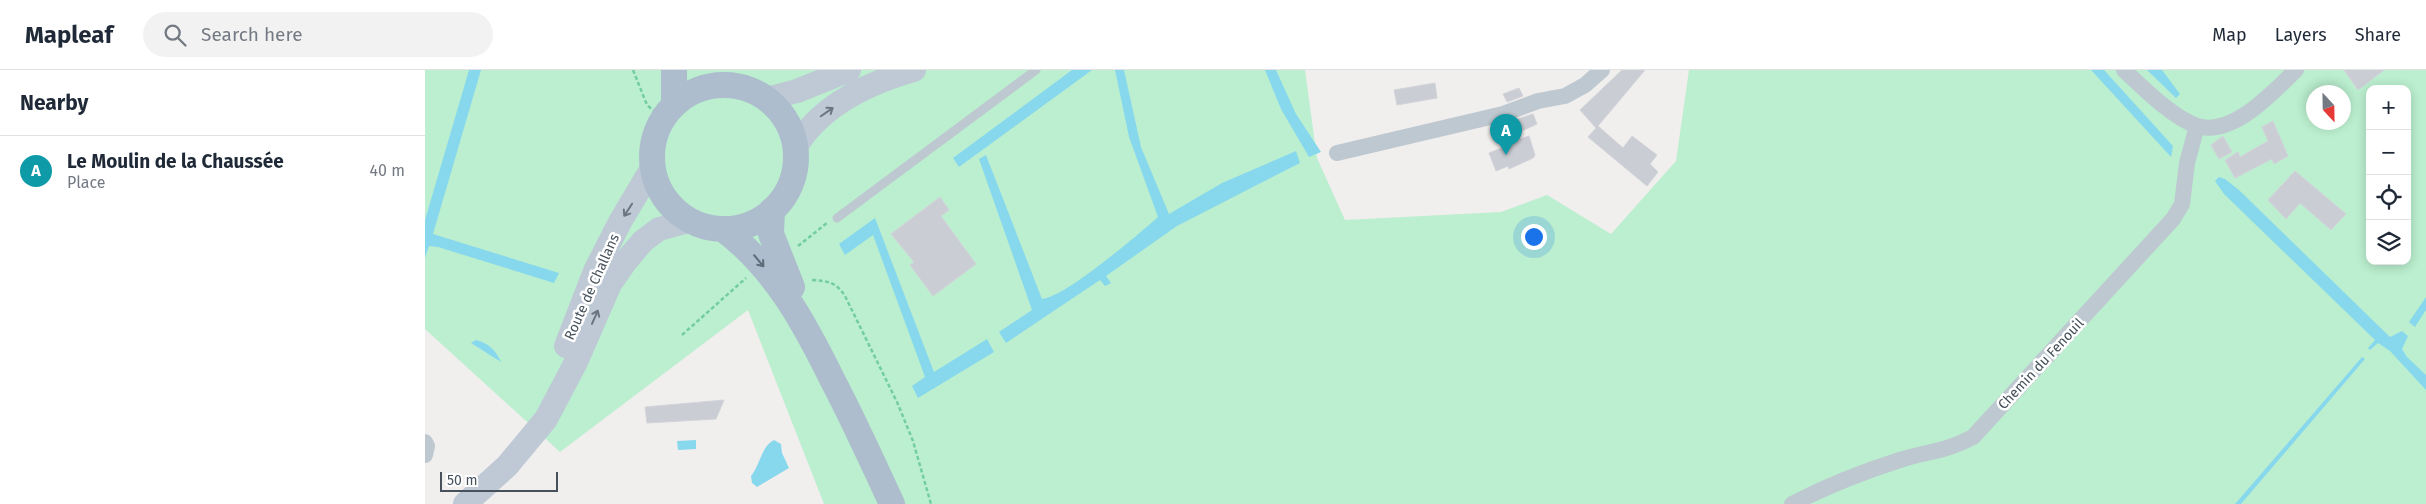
<!DOCTYPE html>
<meta charset="utf-8">
<style>
body{margin:0;font-family:"Fira Sans",sans-serif;background:#f2f2f3;color:#1f2937}
.controls{position:absolute;right:15px;top:15px;display:grid;overflow:hidden;border-radius:10px;box-shadow:0 2px 12px #0003}
.controls button{width:45px;height:45px;display:grid;place-items:center;padding:0;border:0;border-bottom:1px solid #e0e1e3;background:#fff;color:#1f2937;font:25px sans-serif}
.compass{position:absolute;left:1881px;top:15px;width:45px;height:45px;border-radius:50%;background:#fff;box-shadow:0 2px 12px #0003;rotate:158deg}
.scale{position:absolute;left:15px;bottom:12px;width:118px;box-sizing:border-box;padding-left:5px;border:2px solid #46515b;border-top:0;font-size:14px;line-height:18px;white-space:nowrap;color:#46515b;-webkit-text-stroke:4px #fff;paint-order:stroke}
.you{position:absolute;left:1108px;top:166px;width:18px;height:18px;margin:-12px;border:4px solid #fff;border-radius:50%;background:#1a73e8;box-shadow:0 0 0 8px #1a73e833}
.badge{display:grid;place-items:center;width:32px;height:32px;border-radius:50%;background:#b45309;color:#fff;font-size:16px;font-weight:700}
.pin{position:absolute;translate:-50% -41px;filter:drop-shadow(0 1px 2px #0008)}
.pin::after{content:'';position:absolute;top:26px;width:18px;height:15px;background:inherit;clip-path:polygon(0 0,100% 0,50% 100%)}
.list{margin:0;padding:0;list-style:none}
h2{display:flex;justify-content:space-between;align-items:center;height:65px;margin:0;padding:0 20px;font-size:21px}
h2 small{font-size:16px;font-weight:400;color:#747a83}
.list li{display:grid;grid-template-columns:32px 1fr auto;gap:15px;align-items:center;box-sizing:border-box;height:70px;padding:0 20px;border-top:1px solid #e0e1e3}
.list b{display:block;font-size:19px;white-space:nowrap}
.list p{margin:0;font-size:16px;white-space:nowrap;color:#747a83}
.list em{font-size:16px;font-style:normal;color:#747a83}
.icon{flex:none;width:28px;height:28px;fill:none;stroke:currentColor;stroke-width:2;stroke-linecap:round;stroke-linejoin:round}
.map{position:relative;flex:none;width:2001px;height:434px;overflow:hidden}
header{display:flex;align-items:center;gap:30px;box-sizing:border-box;height:70px;padding:0 25px;background:#fff;border-bottom:1px solid #e0e1e3}
header strong{font-size:24px}
nav{display:flex;gap:28px;margin-inline-start:auto;font-size:18px}
.search{width:350px;height:45px;background:#f2f2f3;display:flex;align-items:center;gap:12px;box-sizing:border-box;padding:0 18px;border-radius:28px;color:#747a83;font-size:19px}
main{display:flex}
aside{flex:1;background:#fff}
.map>svg:first-child{display:block}
</style>
<header>
<strong>Mapleaf</strong>
<div class="search"><svg class="icon" aria-label="search" viewBox="0 0 24 24"><circle cx="10" cy="10" r="6"/><path d="M15 15l6 6"/></svg>Search here</div>
<nav><a>Map</a><a>Layers</a><a>Share</a></nav>
</header>
<main>
<aside>
<h2>Nearby<small></small></h2>
<ul class="list">
<li><span class="badge" style="background:#0f9aa8">A</span><div><b>Le Moulin de la Chaussée</b><p>Place</p></div><em>40 m</em></li>
</ul>
</aside>
<div class="map">
<svg width="2001" height="434" viewBox="0 0 2001 434">
<rect width="100%" height="100%" fill="#f1eeee"/>
<path fill="#bbefcf" fill-rule="evenodd" d="M0,0H880L892,88L920,150L1076,142L1122,125L1186,164L1251,91L1264,0H2001V434H399L323,240L135,382L0,259ZM1945,19H1982V191H1945ZM1888,22H1918V52H1888Z"/>
<path fill="#88d8ed" d="M44,0H56L8,164L134,203L129,213L13,177L4,176L0,188V150Z
M647,0H667L534,97L528,88Z
M690,0H699L716,77L744,144L797,113L871,81L875,93L752,156L681,206L686,213L680,216L675,210L581,273L574,262L607,240L554,89L561,85L617,229C640,227 713,165 733,147L704,67Z
M840,0H851L871,44L896,82L884,87L856,39Z
M1666,0H1679L1748,76L1746,87Z
M1722,0H1737L1755,24L1751,28Z
M1794,107L1800,109L1814,120L1965,267L1977,261L1983,266L1977,279L1982,287L2001,305V320L1965,281L1953,273L1945,280L1943,278L1950,270L1799,124L1790,111Z
M450,148L509,302L562,269L569,282L493,328L487,316L500,307L448,165L420,185L414,174Z
M2001,227V240L1990,257L1984,252Z
M51,270C63,273 71,280 76,292L46,273Z
M1937,287L1940,289L1816,434H1810Z
M271,370V379L253,380L252,371Z
M349,370L356,374L357,383L364,398L332,417L327,413L326,406C335,395 336,377 349,370Z"/>
<path fill="#cacdd3" stroke="#d2d4da" d="M1197,0H1220L1173,56L1198,78L1207,66L1232,85L1225,94L1233,102L1222,116L1163,67L1171,58L1155,40Z
M1919,0H1959L1933,20Z
M1010,13L1012,28L972,35L969,20Z
M1094,18L1098,26L1082,32L1078,24Z
M1108,44L1112,54L1095,62L1090,50Z
M1848,51L1863,86L1849,94L1847,89L1810,108L1800,90L1813,82L1815,87L1843,71L1837,57Z
M1104,66L1110,85L1108,88L1084,99L1083,96L1071,101L1064,83L1084,75L1086,72Z
M1798,66L1807,82L1794,89L1786,75Z
M1870,101L1921,144L1906,160L1875,133L1861,149L1843,130Z
M515,127L524,140L516,146L551,194L508,226L485,195L489,192L466,164Z
M299,330L291,349L222,353L220,337Z"/>
<g fill="none" stroke-linecap="round" stroke-linejoin="round">
<path stroke="#73cda1" stroke-width="2.5" stroke-dasharray="4 2.5" stroke-linecap="butt" d="M208,0L222,35L229,41
M373,176L402,153
M387,210C403,211 411,212 420,226L472,332L488,371L506,434
M257,265L321,208"/>
<path stroke="#bec8d0" stroke-width="9" d="M412,148L611,0"/>
<path stroke="#bec8d0" stroke-width="16" d="M1699,0C1718,18 1747,47 1772,56C1808,67 1848,22 1871,0
M912,83L1078,44L1113,31L1140,26L1160,15L1177,0
M0,372L2,376L0,385
M1367,434C1402,416 1437,402 1475,390C1503,381 1520,382 1548,367L1748,149L1757,134L1762,93L1772,56"/>
<path stroke="#bec9d5" stroke-width="24" d="M341,29L372,21L424,0
M370,78C395,36 443,13 489,0
M141,276L170,201L195,152L227,98
M40,434L82,396L121,349L151,292L185,214L201,191L218,171L234,159L264,151"/>
<path stroke="#adbdcd" stroke-width="26" d="M249,0V35
M227 87a72 72 0 1 1 144 0a72 72 0 1 1-144 0Z
M347,140L346,164L367,217
M298,159C350,198 380,254 408,311C429,351 448,393 467,434"/>
</g>
<defs><path id="oneway-shaft" d="M-6 0H5M1.5-3L5.5 0L1.5 3" fill="none" stroke-width="1.6" stroke-linecap="round" stroke-linejoin="round" transform="scale(1.25)"/></defs>
<g stroke="#6a7580">
<use href="#oneway-shaft" transform="translate(402 42) rotate(-35)"/>
<use href="#oneway-shaft" transform="translate(203 140) rotate(123)"/>
<use href="#oneway-shaft" transform="translate(170 247) rotate(-66)"/>
</g>
<use stroke="#606c78" href="#oneway-shaft" transform="translate(334 191) rotate(50)"/>
<g text-anchor="middle" dominant-baseline="central" stroke-width="5" stroke-linejoin="round" paint-order="stroke">
<g font-size="14" fill="#46515b" stroke="#fff">
<text transform="translate(167 217) rotate(-66)">Route de Challans</text>
<text transform="translate(1616 294) rotate(-47)">Chemin du Fenouil</text>
</g>
</g>
</svg>
<div class="controls">
<button>+</button>
<button>−</button>
<button><svg class="icon" aria-label="locate" viewBox="0 0 24 24"><circle cx="12" cy="12" r="6"/><path d="M12 2v4M12 18v4M2 12h4M18 12h4"/></svg></button>
<button><svg class="icon" aria-label="layers" viewBox="0 0 24 24"><path d="M12 4l9 5-9 5-9-5zM3 14l9 5 9-5"/></svg></button>
</div>
<svg class="compass" viewBox="-18 -18 36 36"><path d="M0-13l5 13h-10z" fill="#e53935"/><path d="M0 13l5-13h-10z" fill="#747a83"/></svg>
<div class="scale">50 m</div>
<div class="you"></div>
<div class="pin badge" style="left:1081px;top:85px;background:#0f9aa8">A</div>
</div>
</main>
